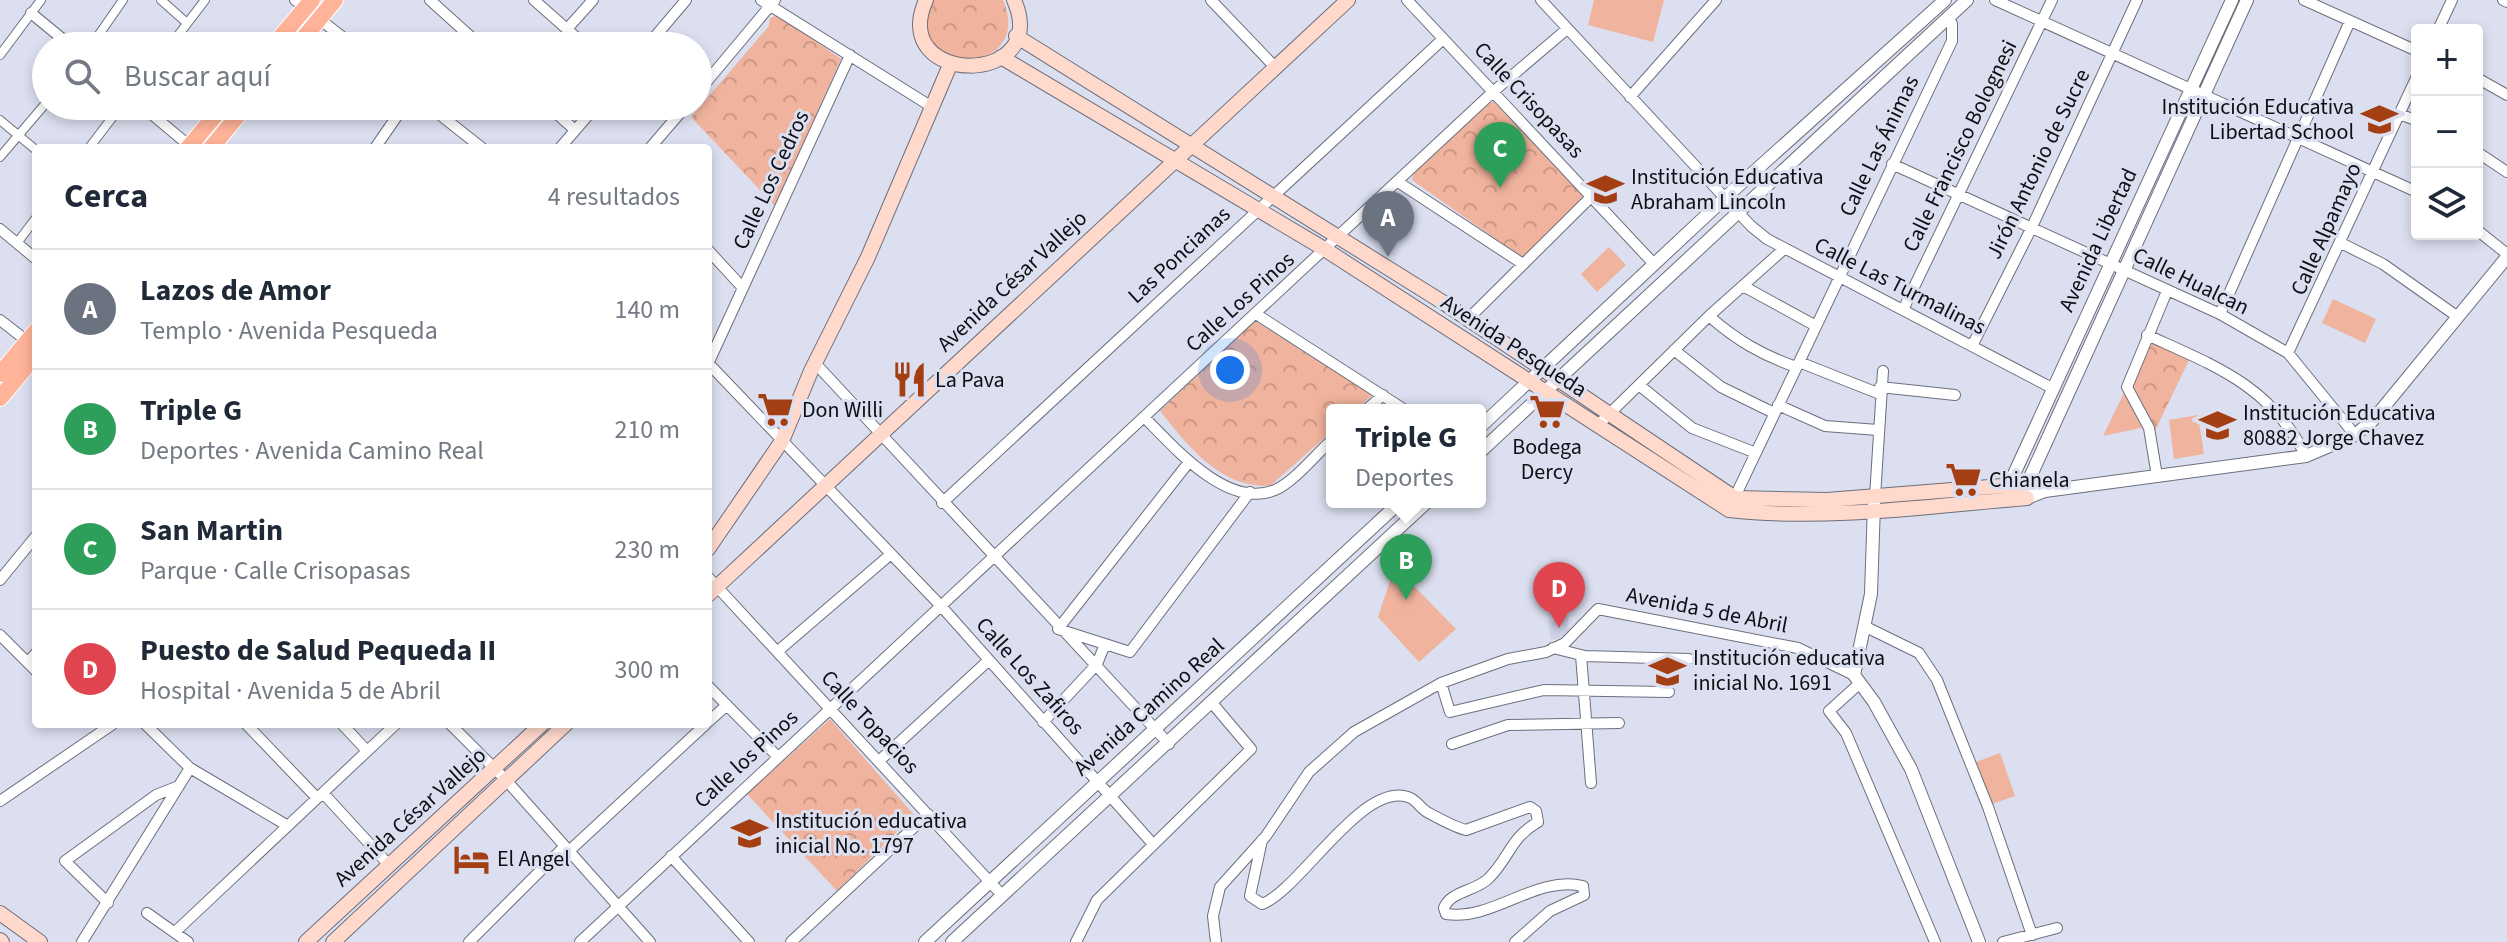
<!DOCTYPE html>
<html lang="es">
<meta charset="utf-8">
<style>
body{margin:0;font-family:"Source Sans 3",sans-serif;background:#f6f6f7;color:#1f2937}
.controls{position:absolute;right:24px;top:24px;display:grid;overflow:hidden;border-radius:8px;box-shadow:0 4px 12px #0003}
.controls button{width:72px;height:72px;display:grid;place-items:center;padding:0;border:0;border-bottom:2px solid #e0e1e3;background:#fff;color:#1f2937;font:40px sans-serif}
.you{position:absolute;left:1230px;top:370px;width:28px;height:28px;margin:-20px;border:6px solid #fff;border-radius:50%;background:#1a73e8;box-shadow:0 0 0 12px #1a73e833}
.badge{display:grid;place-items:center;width:52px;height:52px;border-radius:50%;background:#0b8043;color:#fff;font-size:26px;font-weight:700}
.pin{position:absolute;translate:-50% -66px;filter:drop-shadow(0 2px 4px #0008)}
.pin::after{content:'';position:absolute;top:42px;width:28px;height:24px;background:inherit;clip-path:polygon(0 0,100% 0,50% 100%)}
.popup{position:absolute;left:1326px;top:404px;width:160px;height:104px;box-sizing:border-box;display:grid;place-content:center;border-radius:8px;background:#fff;filter:drop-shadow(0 2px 6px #0005);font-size:26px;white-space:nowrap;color:#747a83}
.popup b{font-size:30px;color:#1f2937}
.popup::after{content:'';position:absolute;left:50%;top:100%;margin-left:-16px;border:16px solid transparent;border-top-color:#fff}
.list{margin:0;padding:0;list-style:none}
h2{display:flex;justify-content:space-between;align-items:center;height:104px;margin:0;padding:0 32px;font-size:34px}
h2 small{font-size:26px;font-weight:400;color:#747a83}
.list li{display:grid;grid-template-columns:52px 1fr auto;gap:24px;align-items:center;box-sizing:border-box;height:120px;padding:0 32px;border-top:2px solid #e0e1e3}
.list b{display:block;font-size:30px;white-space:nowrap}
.list p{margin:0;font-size:26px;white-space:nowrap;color:#747a83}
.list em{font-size:26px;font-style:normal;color:#747a83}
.icon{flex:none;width:44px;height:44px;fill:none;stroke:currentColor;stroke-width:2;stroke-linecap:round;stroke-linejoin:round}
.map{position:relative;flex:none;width:2507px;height:942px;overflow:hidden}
.search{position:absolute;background:#fff;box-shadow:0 4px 12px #0003;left:32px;top:32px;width:680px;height:88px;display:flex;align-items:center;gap:20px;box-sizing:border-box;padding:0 28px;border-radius:44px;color:#747a83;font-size:30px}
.panel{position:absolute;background:#fff;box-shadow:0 4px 12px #0003;left:32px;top:144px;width:680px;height:584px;border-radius:8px}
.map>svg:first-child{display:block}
</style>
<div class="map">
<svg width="2507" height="942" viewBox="0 0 2507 942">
<defs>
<pattern id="park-crowns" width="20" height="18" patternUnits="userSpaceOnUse" patternTransform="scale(2)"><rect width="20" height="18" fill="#f0b39d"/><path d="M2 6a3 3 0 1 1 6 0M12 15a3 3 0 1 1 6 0" fill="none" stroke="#cd9986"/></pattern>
</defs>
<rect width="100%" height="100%" fill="#dbdfef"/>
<path fill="#ced3ea" d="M1568,616L1569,634L1551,640L1548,622Z"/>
<path fill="#f0b39d" d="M1594,0H1664L1653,42L1588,25Z
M1609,247L1626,265L1597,292L1581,274Z
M2333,299L2376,319L2365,343L2322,323Z
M2125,391L2145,427L2103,436Z
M2198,415L2204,454L2174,459L2169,420Z
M1411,538L1416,547L1411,583L1456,629L1419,662L1378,617L1404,539Z
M2000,753L2015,796L1992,804L1976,762Z"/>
<path fill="url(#park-crowns)" d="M933,0H1003C1033,69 927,79 927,25C927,17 931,8 933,0Z
M778,15L841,59L775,206L691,117L769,26L770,18Z
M1494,102L1584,196L1524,259L1412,180L1413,174L1488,103Z
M1255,321L1372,395L1356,410H1332V431L1270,486C1220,488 1188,446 1160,411Z
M2151,339L2190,358L2155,431L2131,387Z
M830,719L914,815L837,891L747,794Z"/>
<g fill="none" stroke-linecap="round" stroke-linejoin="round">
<defs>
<path id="pedestrian" d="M161,0L187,23
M91,46L123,0
M170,46L205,0
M0,55L41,0
M0,120L36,150
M89,148L121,106
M0,157L46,103
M17,243L36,218"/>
<path id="minor" d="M295,0L354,46
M430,0L481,46
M534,0L586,46
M761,0L932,107
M1211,0L1275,67
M1407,0L1654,264
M1541,0L1751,226L1767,239L2052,388
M1995,0L2417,192
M2304,0L2417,51
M2503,0L2507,2
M31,13L71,46
M567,29L593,0
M2438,30L2452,0
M647,46L686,0
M2477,78L2507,95
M698,92L775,0
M1630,97L1716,0
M142,106L192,148
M429,106L482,148
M548,106L575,130
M2400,114L2417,121
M375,148L404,106
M560,148L596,106
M650,148L686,106
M2477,152L2507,172
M1892,164L2220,314L2288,353L2355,435
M1398,182L1523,264
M0,229L36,259
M2477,230L2507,254
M2341,243L2383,264L2458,317
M708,250L743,288
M1743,286L1816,326
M1903,310L2052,0
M1256,314L1405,410
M2220,314L2350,21
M1709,316C1736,340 1762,355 1796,367
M1468,319L1592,196
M0,320L36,348
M2147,335C2215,366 2270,385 2306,456
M1973,344L2031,229L2137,0
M1674,350L1721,387L1774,413
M2288,353L2417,76
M1799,362L1880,394
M708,363L941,606L1152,843
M815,363L1169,744
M708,364L850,55
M1639,385L1692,428L1756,453
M1880,387L1955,395
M1778,405L1825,426L1878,430
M1366,410L1383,395
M1144,417C1173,446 1227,510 1275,490C1295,481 1315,455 1332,440
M1597,426L1709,316L1784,249
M1189,462L1058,629L1130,652L1250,492
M2157,476L2149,428L2127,387L2167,291
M1875,497L1883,371
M942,503L1443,39
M1732,503L1952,41V24L1948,17
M708,577L1002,895
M0,580L36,536
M1866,627L1919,653L1937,680L1988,807L2032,935
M0,635L36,671
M1553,648L1585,656L1689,659
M778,651L891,554
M1581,655L1591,783
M28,662L36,653
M1441,683L1450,712L1544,690L1669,692
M1859,684L1829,711L1846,733L1935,942
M708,686L777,756
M708,722L727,705
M1043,722L1097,664L1105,644
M145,724L190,768L288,826
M246,724L317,798
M342,724L367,751
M450,724L506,780L650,942
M1452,744L1508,725L1619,723
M879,761L989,660
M323,793L389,865
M0,801L113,724
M1262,840L1250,896L1262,904C1300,890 1361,782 1408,797C1416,799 1420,808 1427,812C1438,818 1454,827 1466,830L1530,807L1536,811L1538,822C1510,838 1510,857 1489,878C1477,891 1450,891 1444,908L1446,914C1494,921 1535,875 1583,886L1584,895L1550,911L1515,942
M568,852L706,724
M671,856L749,942
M108,903L65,861L156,795L179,786
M147,913L188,942
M175,932L396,724
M82,942L190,768
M469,942L564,847
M580,942L1494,91L1567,29
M791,942L928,814
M1076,942L1097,900L1251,749L1212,703
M1216,942L1213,916L1220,887L1266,836L1309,772L1354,732L1441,683L1508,659L1546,652L1565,643L1598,609L1798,648L1854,675
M2003,942L2057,928"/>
<path id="tertiary" d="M2247,0L2027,484V498L2045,491L2306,456L2355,435L2373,420L2507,257
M1480,427L1726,197L1945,0
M1480,452L1967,0
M2009,492V485L2232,0
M1874,504L1871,594L1854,675L1874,702L1911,769L1979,942
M925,942L1400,502
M952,942L1427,502"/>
<path id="secondary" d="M926,0C887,87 1053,88 1014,0
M1016,36L1444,303L1735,498L1827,500L2027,484
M1001,57L1326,250L1729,510C1827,521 1929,506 2027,498
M708,549L782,441L811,371L868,257L950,65
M708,595L1348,0
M0,913L40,942
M0,940L2,942
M306,942L542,724
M333,942L566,724"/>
<path id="primary" d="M273,46L312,0
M297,46L335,0
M188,148L223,106
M211,148L246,106
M0,374L36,331
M0,398L36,355"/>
</defs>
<use href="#pedestrian" stroke="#6c6f7d" stroke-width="10"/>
<use href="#minor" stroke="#6c6f7d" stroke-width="12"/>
<use href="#tertiary" stroke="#6c6f7d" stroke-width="14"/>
<use href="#secondary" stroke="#6c6f7d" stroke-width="16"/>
<use href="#primary" stroke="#fff" stroke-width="18"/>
<use href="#pedestrian" stroke="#fff" stroke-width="8"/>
<use href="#minor" stroke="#fff" stroke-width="10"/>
<use href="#tertiary" stroke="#fff" stroke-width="12"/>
<use href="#secondary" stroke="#ffd9cc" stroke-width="14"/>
<use href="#primary" stroke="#ffb398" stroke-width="16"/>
</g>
<defs>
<symbol id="school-bare" viewBox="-9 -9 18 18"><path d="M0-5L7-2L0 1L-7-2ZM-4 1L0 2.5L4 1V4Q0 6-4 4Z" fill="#a43f14" stroke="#dbdfef" stroke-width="2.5" paint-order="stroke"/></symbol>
<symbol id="restaurant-bare" viewBox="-9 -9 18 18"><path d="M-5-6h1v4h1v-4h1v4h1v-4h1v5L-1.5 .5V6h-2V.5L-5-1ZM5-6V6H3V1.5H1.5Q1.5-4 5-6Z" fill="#a43f14" stroke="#dbdfef" stroke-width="2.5" paint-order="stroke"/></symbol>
<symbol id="supermarket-bare" viewBox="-9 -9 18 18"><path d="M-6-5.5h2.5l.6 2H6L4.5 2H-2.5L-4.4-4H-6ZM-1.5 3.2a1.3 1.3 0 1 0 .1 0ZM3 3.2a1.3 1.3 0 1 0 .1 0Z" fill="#a43f14" stroke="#dbdfef" stroke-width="2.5" paint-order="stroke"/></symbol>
<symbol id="hotel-bare" viewBox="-9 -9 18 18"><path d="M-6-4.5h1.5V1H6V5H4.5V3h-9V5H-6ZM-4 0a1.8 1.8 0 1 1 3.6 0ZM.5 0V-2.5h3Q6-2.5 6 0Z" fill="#a43f14" stroke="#dbdfef" stroke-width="2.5" paint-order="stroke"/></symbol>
</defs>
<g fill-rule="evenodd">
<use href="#school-bare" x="2354" y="94" width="51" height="51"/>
<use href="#school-bare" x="1580" y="164" width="51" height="51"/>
<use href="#restaurant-bare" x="884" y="354" width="51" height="51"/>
<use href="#supermarket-bare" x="750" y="384" width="51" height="51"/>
<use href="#supermarket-bare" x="1522" y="386" width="51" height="51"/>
<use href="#school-bare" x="2192" y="400" width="51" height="51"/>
<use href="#supermarket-bare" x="1938" y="454" width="51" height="51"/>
<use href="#school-bare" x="1642" y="646" width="51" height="51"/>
<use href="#school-bare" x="724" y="808" width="51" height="51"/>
<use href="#hotel-bare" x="446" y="834" width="51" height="51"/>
</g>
<g text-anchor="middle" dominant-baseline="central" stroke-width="6" stroke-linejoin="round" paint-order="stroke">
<g font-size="22" fill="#0e0f14" stroke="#dbdfef">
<text transform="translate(1529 100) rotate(47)">Calle Crisopasas</text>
<text transform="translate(1879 146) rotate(-64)">Calle Las Ánimas</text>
<text transform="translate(1960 146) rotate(-64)">Calle Francisco Bolognesi</text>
<text transform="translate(2038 164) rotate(-64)">Jirón Antonio de Sucre</text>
<text transform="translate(771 180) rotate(-65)">Calle Los Cedros</text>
<text transform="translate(2326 229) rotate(-66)">Calle Alpamayo</text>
<text transform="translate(2098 240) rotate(-65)">Avenida Libertad</text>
<text transform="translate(1179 255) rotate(-43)">Las Poncianas</text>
<text transform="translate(1012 281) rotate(-43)">Avenida César Vallejo</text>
<text transform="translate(2191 281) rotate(26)">Calle Hualcan</text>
<text transform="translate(1900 286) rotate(27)">Calle Las Turmalinas</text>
<text transform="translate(1240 302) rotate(-42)">Calle Los Pinos</text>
<text transform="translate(1514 346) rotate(33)">Avenida Pesqueda</text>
<text transform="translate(1707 610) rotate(11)">Avenida 5 de Abril</text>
<text transform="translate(1030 676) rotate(48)">Calle Los Zafiros</text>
<text transform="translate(1149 707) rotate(-42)">Avenida Camino Real</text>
<text transform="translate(870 722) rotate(47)">Calle Topacios</text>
<text transform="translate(746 759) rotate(-43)">Calle los Pinos</text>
<text transform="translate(410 817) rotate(-42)">Avenida César Vallejo</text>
</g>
<g font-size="22" fill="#0e0f14" stroke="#dbdfef" text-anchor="start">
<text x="2354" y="107" text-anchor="end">Institución Educativa<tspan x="2354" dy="25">Libertad School</tspan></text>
<text x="1631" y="177">Institución Educativa<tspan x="1631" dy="25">Abraham Lincoln</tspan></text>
<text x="935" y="380">La Pava</text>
<text x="802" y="410">Don Willi</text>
<text x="2243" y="413">Institución Educativa<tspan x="2243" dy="25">80882 Jorge Chavez</tspan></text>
<text x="1547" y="447" text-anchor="middle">Bodega<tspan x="1547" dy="25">Dercy</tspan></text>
<text x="1989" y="480">Chianela</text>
<text x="1693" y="658">Institución educativa<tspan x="1693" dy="25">inicial No. 1691</tspan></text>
<text x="775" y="821">Institución educativa<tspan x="775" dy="25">inicial No. 1797</tspan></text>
<text x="497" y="859">El Angel</text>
</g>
</g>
</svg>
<div class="controls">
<button>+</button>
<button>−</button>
<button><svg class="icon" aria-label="layers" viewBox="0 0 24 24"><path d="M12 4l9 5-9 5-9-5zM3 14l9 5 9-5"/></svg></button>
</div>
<div class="you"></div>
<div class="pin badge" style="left:1388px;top:257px;background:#6b7280">A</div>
<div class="pin badge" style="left:1406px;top:600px;background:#2e9e5b">B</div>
<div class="popup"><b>Triple G</b>Deportes</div>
<div class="pin badge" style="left:1500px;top:188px;background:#2e9e5b">C</div>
<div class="pin badge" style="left:1559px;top:628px;background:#e0444e">D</div>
<div class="search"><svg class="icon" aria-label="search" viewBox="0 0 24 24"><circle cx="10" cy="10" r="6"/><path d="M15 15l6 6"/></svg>Buscar aquí</div>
<section class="panel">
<h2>Cerca<small>4 resultados</small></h2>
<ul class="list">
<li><span class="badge" style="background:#6b7280">A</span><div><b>Lazos de Amor</b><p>Templo · Avenida Pesqueda</p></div><em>140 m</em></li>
<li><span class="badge" style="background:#2e9e5b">B</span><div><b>Triple G</b><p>Deportes · Avenida Camino Real</p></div><em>210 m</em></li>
<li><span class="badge" style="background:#2e9e5b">C</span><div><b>San Martin</b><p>Parque · Calle Crisopasas</p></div><em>230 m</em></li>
<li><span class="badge" style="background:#e0444e">D</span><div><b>Puesto de Salud Pequeda II</b><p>Hospital · Avenida 5 de Abril</p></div><em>300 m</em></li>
</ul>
</section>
</div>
